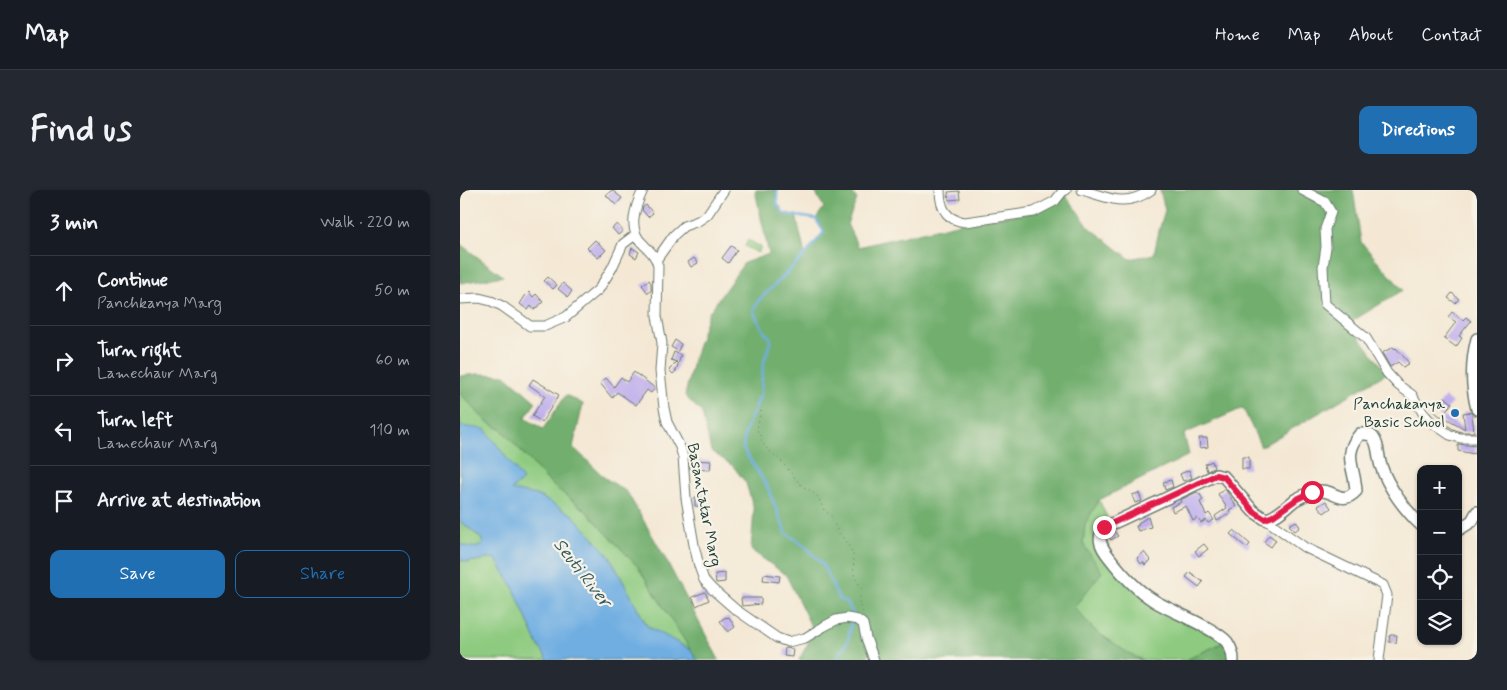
<!DOCTYPE html>
<meta charset="utf-8">
<style>
body{margin:0;font-family:Mynerve,sans-serif;background:#242831;color:#f1f3f6}
.controls{position:absolute;right:15px;bottom:15px;display:grid;overflow:hidden;border-radius:10px;box-shadow:0 1px 4px #0004}
.controls button{width:45px;height:45px;display:grid;place-items:center;padding:0;border:0;border-bottom:1px solid #363941;background:#171b24;color:#f1f3f6;font:25px sans-serif}
.stop{position:absolute;width:15px;height:15px;margin:-11px;border:4px solid #e11d48;border-radius:50%;background:#fff}
.stop.end{background:#e11d48;border-color:#fff;box-shadow:0 1px 5px #0008}
.list{margin:0;padding:0;list-style:none}
h2{display:flex;justify-content:space-between;align-items:center;height:65px;margin:0;padding:0 20px;font-size:21px}
h2 small{font-size:16px;font-weight:400;color:#9ea1a6}
.list li{display:grid;grid-template-columns:32px 1fr auto;gap:15px;align-items:center;box-sizing:border-box;height:70px;padding:0 20px;border-top:1px solid #363941}
.list b{display:block;font-size:19px;white-space:nowrap}
.list p{margin:0;font-size:16px;white-space:nowrap;color:#9ea1a6}
.list em{font-size:16px;font-style:normal;color:#9ea1a6}
.actions{display:flex;gap:10px;padding:15px 20px}
.actions a{flex:1;padding:11px 0;border:1px solid #1f6fb2;border-radius:10px;text-align:center;font-size:18px;color:#1f6fb2}
.actions .main{background:#1f6fb2;color:#fff}
.icon{flex:none;width:28px;height:28px;fill:none;stroke:currentColor;stroke-width:2;stroke-linecap:round;stroke-linejoin:round}
.map{position:relative;flex:none;width:1017px;height:470px;overflow:hidden;border-radius:10px}
header{display:flex;align-items:center;gap:30px;box-sizing:border-box;height:70px;padding:0 25px;background:#171b24;border-bottom:1px solid #363941}
header strong{font-size:24px}
nav{display:flex;gap:28px;margin-inline-start:auto;font-size:18px}
.intro{display:flex;align-items:center;justify-content:space-between;box-sizing:border-box;height:120px;padding:0 30px}
h1{margin:0;font-size:35px}
.button{padding:12px 22px;border-radius:10px;background:#1f6fb2;color:#fff;font-size:18px;font-weight:700}
main{display:flex;gap:30px;padding:0 30px}
aside{flex:1;background:#171b24;border-radius:10px;box-shadow:0 1px 4px #0004}
.map>svg:first-child{display:block}
</style>
<header>
<strong>Map</strong>
<nav><a>Home</a><a>Map</a><a>About</a><a>Contact</a></nav>
</header>
<div class="intro"><h1>Find us</h1><a class="button">Directions</a></div>
<main>
<aside>
<h2>3 min<small>Walk · 220 m</small></h2>
<ul class="list">
<li><svg class="icon" aria-label="ahead" viewBox="0 0 24 24"><path d="M12 20V5M6 11l6-6 6 6"/></svg><div><b>Continue</b><p>Panchkanya Marg</p></div><em>50 m</em></li>
<li><svg class="icon" aria-label="right" viewBox="0 0 24 24"><path d="M7 20v-9h11M14 6l5 5-5 5"/></svg><div><b>Turn right</b><p>Lamechaur Marg</p></div><em>60 m</em></li>
<li><svg class="icon" aria-label="left" viewBox="0 0 24 24"><path d="M17 20v-9H6M10 6l-5 5 5 5"/></svg><div><b>Turn left</b><p>Lamechaur Marg</p></div><em>110 m</em></li>
<li><svg class="icon" aria-label="arrive" viewBox="0 0 24 24"><path d="M6 21V4h12l-3 4 3 4H6"/></svg><div><b>Arrive at destination</b></div></li>
</ul>
<div class="actions"><a class="main">Save</a><a>Share</a></div>
</aside>
<div class="map">
<svg width="1017" height="470" viewBox="0 0 1017 470">
<rect width="100%" height="100%" fill="#f7f3e8"/>
<filter id="ink" filterUnits="userSpaceOnUse"><feTurbulence type="fractalNoise" baseFrequency=".02" numOctaves="2"/><feDisplacementMap in="SourceGraphic" scale="10" xChannelSelector="R" yChannelSelector="G"/><feConvolveMatrix kernelMatrix="1 2 1 2 8 2 1 2 1" color-interpolation-filters="sRGB"/></filter>
<filter id="wash" filterUnits="userSpaceOnUse"><feTurbulence type="fractalNoise" baseFrequency=".0096" numOctaves="4" result="noise"/><feDisplacementMap in="SourceGraphic" scale="20" xChannelSelector="R" yChannelSelector="G"/><feGaussianBlur stdDeviation="1.12" result="paint"/><feColorMatrix in="noise" values="0 0 0 0 0 0 0 0 0 0 0 0 0 0 0 0 0 1.4 0 .05"/><feComposite in="paint" operator="in"/></filter>
<g filter="url(#wash)">
<rect width="100%" height="100%" fill="#f4e8d4"/>
<path fill="#8ecb80" stroke="#56845a" d="M288,50L301,57L298,63L285,56Z
M0,203L26,231L42,240L91,294L126,321L178,377L231,460L187,436L150,367L51,300L63,290L0,236Z
M639,310L650,334L641,341L660,382L766,451L726,470H682L668,463L634,440L614,417L641,382L623,354L625,334Z
M0,331L21,348L23,354C15,360 9,357 0,354Z
M35,368L54,399L77,453L88,470H0V370L8,372Z"/>
<path fill="#72af6e" stroke="#487651" d="M295,0H317V13L324,23L336,25L345,65L364,42L356,29L364,17L354,0H389L397,9L387,34L398,57L505,32L574,22L603,1L628,36L670,69L694,64L699,41L705,20L700,0H893L901,52L943,100L889,133L927,183L801,257L783,218L724,244L729,265L639,310L625,334L623,354L642,382L614,417L634,440L668,463L682,470H414L410,463L405,470H339L354,442L326,385L291,360L294,320L286,293L273,276L251,261L242,223L225,206L233,171L248,124L284,73L309,64Z
M0,54L43,86L0,93Z
M18,184L45,185L76,212L65,228L83,239L106,205L123,214L113,257L145,288L167,302L204,366L259,470H237L178,377L126,321L91,294L42,240L26,231L0,203V186Z
M766,451L773,470H726Z"/>
<path fill="#6faee2" stroke="#47768b" d="M0,236L25,239L63,290L51,300L77,305L113,325L150,367L187,436L231,460L237,470H88L77,453L54,399L35,368L8,372L0,370V354C9,357 15,360 23,354L21,348L0,331Z"/>
<g fill="none" stroke-linecap="round" stroke-linejoin="round">
<path stroke="#6faee2" stroke-width="2.5" d="M317,0V13L324,24L356,29L364,42L344,66L298,111L293,121L304,141L311,149L303,175L301,204L285,242L283,259L307,296L326,343L346,357L363,375L379,409L387,413L393,423L388,451L376,470"/>
</g>
<g id="blocks">
<path fill="#c1b0ec" d="M152,0L162,8L156,15L146,5Z
M499,1L500,9L489,10L488,2Z
M186,15L193,23L188,27L182,20L183,17Z
M157,34L163,41L158,45L152,38Z
M135,50L146,60L138,68L127,58Z
M271,56L277,60L268,73L262,68Z
M172,58L179,62L176,68L170,64Z
M234,68L238,73L231,77L228,72Z
M88,87L97,95L93,99L84,91Z
M189,90L191,93V101L188,103L182,95Z
M103,93L112,101L108,107L98,99Z
M69,102L73,107L76,104L83,112L74,120L71,116L68,120L60,114L65,106Z
M992,103L999,109L995,113L988,108Z
M992,122L1003,130L1006,127L1011,131L999,146L1002,148L996,157L984,148L996,132L988,127Z
M215,150L221,154L218,161L211,157Z
M933,157L935,159L936,158L949,173L943,177L938,172L930,177L922,163Z
M214,162L221,165L216,181L213,184L209,180L217,172L211,170Z
M174,182L195,198L191,203L187,200L176,215L157,202L152,208L140,193L146,188L154,197L161,187L167,192Z
M73,189L99,205L82,232L72,226L85,206L69,195Z
M985,207L992,213L981,227L974,221Z
M1010,222L1012,224L1014,242H1001L993,239L981,231L984,227L1005,239L1003,223Z
M739,248H747L748,257L740,258Z
M998,254L1016,256L1015,264L998,261Z
M782,267H789V279H782Z
M230,270L251,271L250,280L230,279Z
M752,271L754,278L747,281L745,274Z
M729,280L732,288L723,291L720,284Z
M711,290L713,297L705,300L703,292Z
M765,299L776,316L769,320L771,323L757,331L755,326L767,318L758,304Z
M737,302L738,304H740L743,310L740,312L746,325L749,323L754,330L748,333L746,330L741,333L737,328L733,331L726,316L713,322L711,317L721,312L720,310Z
M679,303L682,311L675,313L672,305Z
M235,307H244L245,316H235Z
M866,311L871,318L864,323L858,316Z
M688,327L691,337L678,341L676,336L679,335L678,333Z
M836,331L840,337L835,341L829,335Z
M774,340L790,354L787,358L770,344Z
M654,341L658,346L651,350L648,346L650,343Z
M809,345L816,350L811,357L804,352Z
M744,354L748,359L739,366L735,361Z
M684,362L690,370L685,375L683,372L681,374L677,368Z
M730,382L743,392L739,397L726,387Z
M265,383V392L256,393L255,384Z
M304,384L320,386L319,392L303,390Z
M245,402L249,410L236,416L232,407Z
M281,408H301V414L282,416Z
M266,427V428L269,427L275,437L268,442L260,431Z
M930,445H937L936,453L929,452Z
M325,458L333,459L332,467L324,466Z"/>
</g>
</g>
<g filter="url(#ink)">
<use href="#blocks" fill-opacity="0" stroke="#6a796c" stroke-width="1"/>
<g fill="none" stroke-linecap="round" stroke-linejoin="round">
<defs>
<path id="minor" d="M183,0C175,17 167,40 183,54C190,61 196,66 198,76L197,126L202,153L200,181L204,218L207,232L220,257L223,267L226,308L234,355L239,376L244,390L252,399L275,419L317,448L328,452L345,448L363,437L376,430L387,428L398,430L403,434L406,448L414,470
M480,0C480,18 486,30 505,32L574,22L595,11L603,1L606,0
M622,0C650,8 665,18 691,0
M842,0L865,12L871,22L865,39L866,57L863,77L865,114L906,148L927,183L938,195L952,205L963,223L971,232L990,245L1000,248H1017
M197,69L214,45L224,36L238,31L247,25L264,0
M0,109L19,108L31,111L42,116L70,136H85L106,127L139,99L152,78L163,54L175,45
M805,329L844,357L923,395L927,405L919,470"/>
<path id="tertiary" d="M1017,149C1011,172 1011,195 1017,219
M998,340L1012,331L1017,322
M773,470C773,463 771,458 767,452C753,437 712,422 693,410C675,399 662,384 649,367C641,357 636,348 645,337L756,285L764,287L793,321L805,329C816,328 826,317 835,310C840,307 847,304 853,302C874,296 880,318 896,301C895,278 882,265 900,244C905,244 911,243 914,249C919,256 918,268 921,276C928,297 945,320 961,335"/>
</defs>
<use href="#minor" stroke="#6a796c" stroke-width="11"/>
<use href="#tertiary" stroke="#6a796c" stroke-width="14"/>
<path stroke="#6a796c" stroke-width="1" stroke-dasharray="1 4" stroke-linecap="butt" d="M301,221L297,239L304,256L321,271L342,296L351,301L358,307L364,320L373,328C374,341 387,350 392,362C396,369 392,377 394,385C395,390 400,395 402,399L399,413L403,423"/>
<use href="#minor" stroke="#fff" stroke-width="9"/>
<use href="#tertiary" stroke="#fff" stroke-width="11"/>
</g>
</g>
<g fill="none" stroke-linecap="round" stroke-linejoin="round" filter="url(#ink)">
<path stroke="#e11d48" stroke-width="6" d="M644,337L756,285L764,287L794,322L805,329L813,326L837,309L852,302"/>
</g>
<circle fill="#1f6fb2" stroke="#f7f3e8" stroke-width="2" cx="995" cy="223" r="5"/>
<g text-anchor="middle" dominant-baseline="central" stroke-width="4.5" stroke-linejoin="round" paint-order="stroke">
<g font-size="16" fill="#1f3d34" stroke="#f7f3e8" text-anchor="end">
<text x="985" y="214">Panchakanya<tspan x="985" dy="18">Basic School</tspan></text>
</g>
<g font-size="16" fill="#1f3d34" stroke="#f7f3e8">
<text transform="translate(244 315) rotate(79)">Basantatar Marg</text>
</g>
<g font-size="18" font-style="italic" fill="#335960" stroke="#f7f3e8">
<text transform="translate(122 383) rotate(52)">Seuti River</text>
</g>
</g>
</svg>
<div class="controls">
<button>+</button>
<button>−</button>
<button><svg class="icon" aria-label="locate" viewBox="0 0 24 24"><circle cx="12" cy="12" r="6"/><path d="M12 2v4M12 18v4M2 12h4M18 12h4"/></svg></button>
<button><svg class="icon" aria-label="layers" viewBox="0 0 24 24"><path d="M12 4l9 5-9 5-9-5zM3 14l9 5 9-5"/></svg></button>
</div>
<div class="stop" style="left:852px;top:302px"></div>
<div class="stop end" style="left:644px;top:337px"></div>
</div>
</main>
